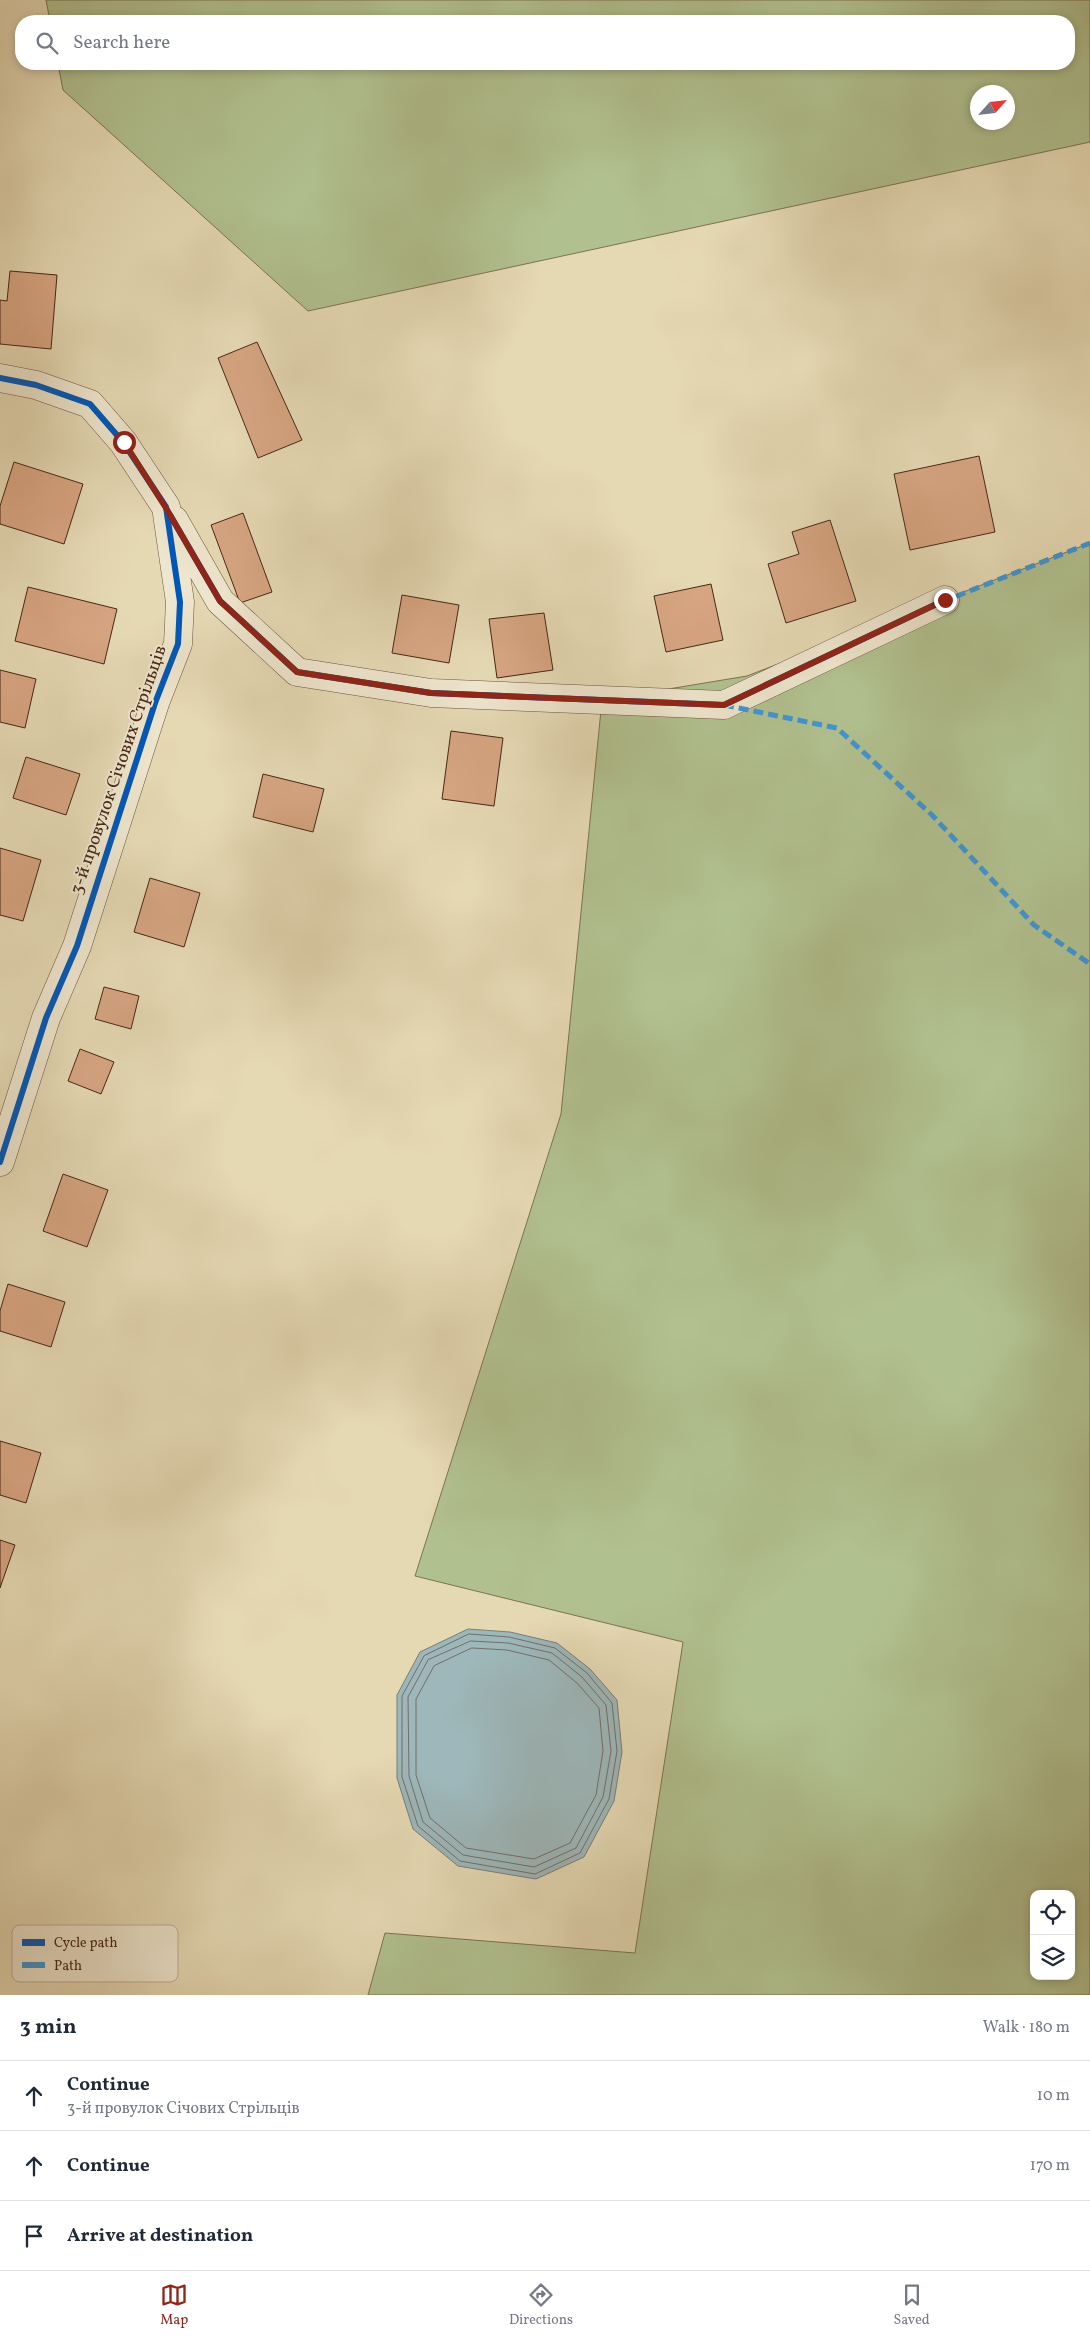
<!DOCTYPE html>
<meta charset="utf-8">
<style>
body{margin:0;font-family:Vollkorn,serif;background:#f6f6f7;color:#1f2937}
.controls{position:absolute;right:15px;bottom:15px;display:grid;overflow:hidden;border-radius:10px;box-shadow:0 2px 8px #0003}
.controls button{width:45px;height:45px;display:grid;place-items:center;padding:0;border:0;border-bottom:1px solid #e0e1e3;background:#fff;color:#1f2937;font:25px sans-serif}
.compass{position:absolute;left:970px;top:85px;width:45px;height:45px;border-radius:50%;background:#fff;box-shadow:0 2px 8px #0003;rotate:63deg}
.stop{position:absolute;width:15px;height:15px;margin:-11px;border:4px solid #8f2418;border-radius:50%;background:#fff}
.stop.end{background:#8f2418;border-color:#fff;box-shadow:0 1px 5px #0008}
.list{margin:0;padding:0;list-style:none}
h2{display:flex;justify-content:space-between;align-items:center;height:65px;margin:0;padding:0 20px;font-size:21px}
h2 small{font-size:16px;font-weight:400;color:#747a83}
.list li{display:grid;grid-template-columns:32px 1fr auto;gap:15px;align-items:center;box-sizing:border-box;height:70px;padding:0 20px;border-top:1px solid #e0e1e3}
.list b{display:block;font-size:19px;white-space:nowrap}
.list p{margin:0;font-size:16px;white-space:nowrap;color:#747a83}
.list em{font-size:16px;font-style:normal;color:#747a83}
.icon{flex:none;width:28px;height:28px;fill:none;stroke:currentColor;stroke-width:2;stroke-linecap:round;stroke-linejoin:round}
.map{position:relative;flex:none;width:1090px;height:1995px;overflow:hidden}
.search{position:absolute;background:#fff;box-shadow:0 2px 8px #0003;left:15px;right:15px;top:15px;height:55px;display:flex;align-items:center;gap:12px;box-sizing:border-box;padding:0 18px;border-radius:20px;color:#747a83;font-size:19px}
.sheet{height:275px;background:#fff}
nav{display:flex;justify-content:space-around;align-items:center;box-sizing:border-box;height:70px;border-top:1px solid #e0e1e3;background:#fff;font-size:14px;color:#747a83}
nav a{display:grid;justify-items:center;gap:2px}
nav .on{color:#8f2418}
.map>svg:first-child{display:block}
</style>
<div class="map">
<svg width="1090" height="1995" viewBox="0 0 1090 1995">
<rect width="100%" height="100%" fill="#e5d9b4"/>
<filter id="stains"><feTurbulence type="fractalNoise" baseFrequency=".004" numOctaves="4"/><feColorMatrix values="0 0 0 0 .2 0 0 0 0 .09 0 0 0 0 .02 0 0 0 .5 -.17"/></filter>
<radialGradient id="worn" r=".72"><stop offset=".6" stop-color="#630" stop-opacity="0"/><stop offset="1" stop-color="#630" stop-opacity=".3"/></radialGradient>
<path fill="#b1c08f" stroke="#7c7352" fill-rule="evenodd" d="M46,0H1090V142L308,311L63,90L58,64H1069V21H50ZM1008,92V122H978V92Z
M1090,543V1995H368L385,1933L635,1953L683,1642L415,1576L561,1114L602,700L747,676ZM1034,1894H1071V1976H1034Z"/>
<path fill="#9db7ba" stroke="#7b7d78" d="M468,1629L510,1632L557,1643L590,1669L617,1700L622,1752L614,1801L584,1857L536,1879L458,1866L413,1829L397,1778V1695L420,1652Z"/>
<g fill="none" stroke-linecap="round" stroke-linejoin="round">
<path stroke="#726e68" stroke-width="1" d="M469,1634L509,1637L555,1648L587,1673L612,1703L617,1751L609,1799L580,1853L535,1874L460,1861L418,1826L402,1777V1696L424,1656Z
M471,1641L508,1643L552,1653L582,1677L606,1705L611,1751L603,1797L576,1848L534,1867L463,1855L423,1822L409,1776L408,1697L428,1660Z
M472,1648L507,1650L549,1660L577,1683L599,1708L603,1751L596,1795L570,1843L534,1859L466,1848L430,1818L416,1775V1699L434,1666Z"/>
</g>
<path fill="#d7a582" stroke="#472615" d="M10,271L57,275L51,349L0,344V300L7,301Z
M257,342L302,440L258,458L218,358Z
M979,456L995,532L910,550L894,474Z
M14,462L83,484L64,544L0,524V506Z
M243,513L272,592L240,603L211,525Z
M830,520L856,601L786,623L768,564L799,554L792,532Z
M711,584L723,640L666,652L654,596Z
M28,587L117,609L104,664L15,641Z
M402,595L459,605L449,663L392,653Z
M544,613L553,670L497,678L489,619Z
M0,670L36,679L25,728L0,722Z
M451,731L503,738L494,806L442,799Z
M26,757L80,774L66,815L13,798Z
M263,774L324,789L313,832L253,817Z
M0,848L41,860L23,921L0,915Z
M150,878L200,893L184,947L134,932Z
M104,987L139,996L131,1029L95,1019Z
M80,1049L114,1062L101,1094L68,1081Z
M63,1174L108,1190L87,1247L43,1231Z
M8,1284L65,1302L51,1347L0,1331V1311Z
M0,1441L41,1453L26,1503L0,1495Z
M0,1540L15,1545L0,1588Z"/>
<g fill="none" stroke-linecap="round" stroke-linejoin="round">
<defs>
<path id="minor" d="M0,378L36,385L90,404L123,442L166,507L180,602L178,644L155,703L77,946L46,1018L0,1162
M174,520L220,601L297,672L431,693L724,705L945,600"/>
</defs>
<use href="#minor" stroke="#6e533d" stroke-width="29"/>
<use href="#minor" stroke="#eee6ce" stroke-width="28"/>
<path stroke="#4095d3" stroke-width="5" stroke-dasharray="10 5" stroke-linecap="butt" d="M942,602L1090,543
M724,705L837,728L932,815L1034,925L1090,964"/>
<defs>
<path id="cycleway" d="M0,378L36,385L90,404L123,442L166,507L180,602L178,644L155,703L77,946L46,1018L0,1162
M170,515L220,601L297,672L431,693L724,705L945,600"/>
</defs>
<use href="#cycleway" stroke="#eee6ce" stroke-width="9"/>
<use href="#cycleway" stroke="#0057b8" stroke-width="6"/>
</g>
<g fill="none" stroke-linecap="round" stroke-linejoin="round">
<path stroke="#8f2418" stroke-width="6" d="M124,442L166,508L220,601L297,672L431,693L724,705L945,600"/>
</g>
<g text-anchor="middle" dominant-baseline="central" stroke-width="4" stroke-linejoin="round" paint-order="stroke">
<g font-size="18" fill="#472615" stroke="#eee6ce">
<text transform="translate(119 770) rotate(-71)">3-й провулок Січових Стрільців</text>
</g>
</g>
<rect x="12" y="1925" width="166" height="57" rx="8" fill="#eee6ce" stroke="#bcac96" stroke-width="1"/>
<rect x="22" y="1939" width="23" height="7" fill="#0057b8"/>
<rect x="22" y="1962" width="23" height="6" fill="#4095d3"/>
<g font-size="14" fill="#472615">
<text x="54" y="1947">Cycle path</text>
<text x="54" y="1970">Path</text>
</g>
<rect width="100%" height="100%" filter="url(#stains)"/>
<rect width="100%" height="100%" fill="url(#worn)"/>
</svg>
<div class="controls">
<button><svg class="icon" aria-label="locate" viewBox="0 0 24 24"><circle cx="12" cy="12" r="6"/><path d="M12 2v4M12 18v4M2 12h4M18 12h4"/></svg></button>
<button><svg class="icon" aria-label="layers" viewBox="0 0 24 24"><path d="M12 4l9 5-9 5-9-5zM3 14l9 5 9-5"/></svg></button>
</div>
<svg class="compass" viewBox="-18 -18 36 36"><path d="M0-13l5 13h-10z" fill="#e53935"/><path d="M0 13l5-13h-10z" fill="#747a83"/></svg>
<div class="stop" style="left:124px;top:442px"></div>
<div class="stop end" style="left:945px;top:600px"></div>
<div class="search"><svg class="icon" aria-label="search" viewBox="0 0 24 24"><circle cx="10" cy="10" r="6"/><path d="M15 15l6 6"/></svg>Search here</div>
</div>
<section class="sheet">
<h2>3 min<small>Walk · 180 m</small></h2>
<ul class="list">
<li><svg class="icon" aria-label="ahead" viewBox="0 0 24 24"><path d="M12 20V5M6 11l6-6 6 6"/></svg><div><b>Continue</b><p>3-й провулок Січових Стрільців</p></div><em>10 m</em></li>
<li><svg class="icon" aria-label="ahead" viewBox="0 0 24 24"><path d="M12 20V5M6 11l6-6 6 6"/></svg><div><b>Continue</b></div><em>170 m</em></li>
<li><svg class="icon" aria-label="arrive" viewBox="0 0 24 24"><path d="M6 21V4h12l-3 4 3 4H6"/></svg><div><b>Arrive at destination</b></div></li>
</ul>
</section>
<nav>
<a class="on"><svg class="icon" aria-label="map" viewBox="0 0 24 24"><path d="M3 6l6-2 6 2 6-2v14l-6 2-6-2-6 2zM9 4v14M15 6v14"/></svg>Map</a>
<a><svg class="icon" aria-label="directions" viewBox="0 0 24 24"><path d="M12 3l9 9-9 9-9-9zM9 14v-3h6M13 9l2 2-2 2"/></svg>Directions</a>
<a><svg class="icon" aria-label="saved" viewBox="0 0 24 24"><path d="M7 4h10v16l-5-4-5 4z"/></svg>Saved</a>
</nav>
